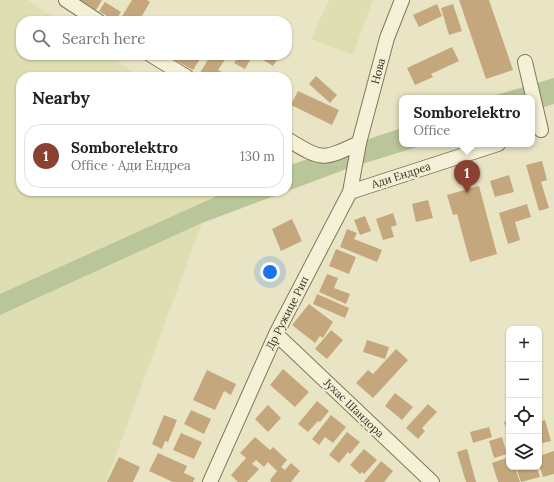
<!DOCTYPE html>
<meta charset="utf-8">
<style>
body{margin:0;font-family:Lora,serif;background:#f6f6f6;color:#222}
.controls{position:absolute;right:12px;bottom:12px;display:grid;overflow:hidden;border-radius:8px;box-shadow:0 1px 3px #0004}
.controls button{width:36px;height:36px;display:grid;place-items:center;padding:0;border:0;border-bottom:1px solid #e0e0e0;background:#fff;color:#222;font:20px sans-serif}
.you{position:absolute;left:270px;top:272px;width:14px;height:14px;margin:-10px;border:3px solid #fff;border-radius:50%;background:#1a73e8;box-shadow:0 0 0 6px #1a73e833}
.badge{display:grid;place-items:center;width:26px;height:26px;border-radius:50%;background:#8b4132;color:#fff;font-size:13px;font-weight:700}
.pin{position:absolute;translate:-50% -33px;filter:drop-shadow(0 1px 2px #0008)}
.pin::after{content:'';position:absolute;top:21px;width:14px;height:12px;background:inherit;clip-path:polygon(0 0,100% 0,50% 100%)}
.popup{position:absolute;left:399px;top:95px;width:136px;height:52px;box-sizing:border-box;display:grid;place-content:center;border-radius:8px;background:#fff;filter:drop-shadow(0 1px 3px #0005);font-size:13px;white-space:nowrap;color:#767676}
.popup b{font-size:15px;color:#222}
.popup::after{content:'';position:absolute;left:50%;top:100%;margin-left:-8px;border:8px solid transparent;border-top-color:#fff}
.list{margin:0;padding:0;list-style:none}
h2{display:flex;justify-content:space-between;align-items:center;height:52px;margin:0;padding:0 16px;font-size:17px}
h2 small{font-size:13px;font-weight:400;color:#767676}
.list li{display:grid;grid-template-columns:26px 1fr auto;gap:12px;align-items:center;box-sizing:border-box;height:64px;margin:0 8px 8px;padding:0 8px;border:1px solid #e0e0e0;border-radius:16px}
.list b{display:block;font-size:15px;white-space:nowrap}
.list p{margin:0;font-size:13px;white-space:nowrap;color:#767676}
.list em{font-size:13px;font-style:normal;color:#767676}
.icon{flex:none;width:22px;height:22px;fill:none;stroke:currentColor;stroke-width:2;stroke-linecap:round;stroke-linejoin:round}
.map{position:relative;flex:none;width:554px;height:482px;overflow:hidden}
.search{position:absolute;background:#fff;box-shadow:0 1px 3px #0004;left:16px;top:16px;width:276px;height:44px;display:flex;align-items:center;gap:10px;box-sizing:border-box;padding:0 14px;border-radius:16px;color:#767676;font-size:15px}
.panel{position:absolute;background:#fff;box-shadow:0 1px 3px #0004;left:16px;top:72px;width:276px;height:124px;border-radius:16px}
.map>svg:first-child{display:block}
</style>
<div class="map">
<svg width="554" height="482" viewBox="0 0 554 482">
<rect width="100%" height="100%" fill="#e9e5c4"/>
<path fill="#dedeb2" d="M0,0H28L59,21H21V55H108L140,77H21V191H228L0,294Z
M329,0H373L353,55L311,39Z
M202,223L106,482H0V315Z"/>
<path fill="#b9c699" d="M554,78V104L532,111V98H486Z
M402,128V144H427L352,167L202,223L0,315V294L228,191H287V166Z"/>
<path fill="#c4a77d" d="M80,0H102L96,10Z
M132,0H147L150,2L139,21H119Z
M459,0H489L513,70L486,79Z
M105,2L121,12L115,21L99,11Z
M437,4L442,16L419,27L413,15Z
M453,4L462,31L449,35L441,8Z
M452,47L459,61L431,74L433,77L415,85L407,68Z
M178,55H195L200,59L193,70L175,60Z
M211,55H228L218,70L222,72L219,77H200L198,76Z
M239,55H253L245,69L234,63Z
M255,55H280L273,66Z
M316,76L337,95L330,103L309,84Z
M298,91L339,110L332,125L291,105Z
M542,161L547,180L541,182L549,208L539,211L526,165Z
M509,175L514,192L495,197L490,181Z
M479,186L497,254L470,262L457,214L453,215L447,195Z
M428,200L433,218L416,222L412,204Z
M527,204L531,217L515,222L520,240L508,244L499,213Z
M393,213L397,225L391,227L394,237L383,240L376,219Z
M365,216L371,231L360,235L354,220Z
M292,219L302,241L281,251L272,229Z
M347,229L357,233L354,239L382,250L377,262L340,247Z
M336,249L356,257L349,274L329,266Z
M327,274L338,278L334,288L350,294L346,304L319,292Z
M317,294L349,308L345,318L313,304Z
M309,304L333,322L323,338L320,336L315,343L292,325Z
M331,330L343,340L327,359L315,349Z
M367,340L389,347L385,359L363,352Z
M396,349L408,360L373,398L356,383L368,370L373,374Z
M283,369L309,392L295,407L270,385Z
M207,370L236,384L231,395L224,391L215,410L193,400Z
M395,393L413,407L402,420L385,406Z
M317,401L329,411L320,422L318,421L308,432L298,424Z
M428,404L437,412L422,428L425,431L418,439L406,428Z
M268,405L281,418L268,432L255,419Z
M191,410L211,419L204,434L184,424Z
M164,415L177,420L168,442L165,441L162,449L152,444Z
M331,415L346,427L333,443L325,437L319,445L312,439Z
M509,420V435L504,422Z
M545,420L551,441L539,444V422Z
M489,427L492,437L473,443L470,432Z
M347,432L360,442L350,454L348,452L339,463L329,455Z
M181,433L202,442L194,459L173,450Z
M255,437L270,450L273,447L287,460L281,467L285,470L291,463L300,471L291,482H271L270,480L277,471L268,462L264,467L256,460L252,464L259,469L247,482H238L231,475L246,458L240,453Z
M502,437L507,454L494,458L489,441Z
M364,449L377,460L364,474L362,472L360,474L350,465Z
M467,449L476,482H466L457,452Z
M554,451V474L543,477L539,465V456Z
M158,453L187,466L184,473L195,478L193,482H173L149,471Z
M119,457L140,467L133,482H107Z
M509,457V467H515L520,482H498L492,463Z
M381,461L393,471L384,482H364Z
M516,467H537L540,477L521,482Z"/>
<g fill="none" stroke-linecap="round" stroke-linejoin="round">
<defs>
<path id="minor" d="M66,0L98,21
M151,55L187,77
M525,62L541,130
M287,139C322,160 321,161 359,143
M350,192L498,144
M276,334L432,482
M210,482L276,334L350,192L359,143L387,38L402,0"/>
</defs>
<use href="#minor" stroke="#82775c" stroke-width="16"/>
<use href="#minor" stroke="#f5f1d6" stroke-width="14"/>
</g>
<g text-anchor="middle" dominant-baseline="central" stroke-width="3.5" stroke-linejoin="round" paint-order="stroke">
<g font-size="11" fill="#342d1f" stroke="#f2eed3">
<text transform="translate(378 71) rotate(-75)">Нова</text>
<text transform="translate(401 175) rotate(-18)">Ади Ендреа</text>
<text transform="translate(287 313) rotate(-63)">Др Ружице Рип</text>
<text transform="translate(354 408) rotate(44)">Јухас Шандора</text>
</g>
</g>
</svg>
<div class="controls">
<button>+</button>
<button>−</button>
<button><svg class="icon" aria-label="locate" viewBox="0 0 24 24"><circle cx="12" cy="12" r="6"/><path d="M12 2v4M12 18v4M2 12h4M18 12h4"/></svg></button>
<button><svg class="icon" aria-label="layers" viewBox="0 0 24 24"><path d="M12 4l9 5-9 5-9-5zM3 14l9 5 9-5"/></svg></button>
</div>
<div class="you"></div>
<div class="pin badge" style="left:467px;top:193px">1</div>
<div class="popup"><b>Somborelektro</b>Office</div>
<div class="search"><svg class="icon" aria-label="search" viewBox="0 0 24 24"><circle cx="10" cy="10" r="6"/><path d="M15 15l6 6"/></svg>Search here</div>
<section class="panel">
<h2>Nearby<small></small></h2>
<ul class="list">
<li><span class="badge">1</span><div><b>Somborelektro</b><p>Office · Ади Ендреа</p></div><em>130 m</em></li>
</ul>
</section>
</div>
